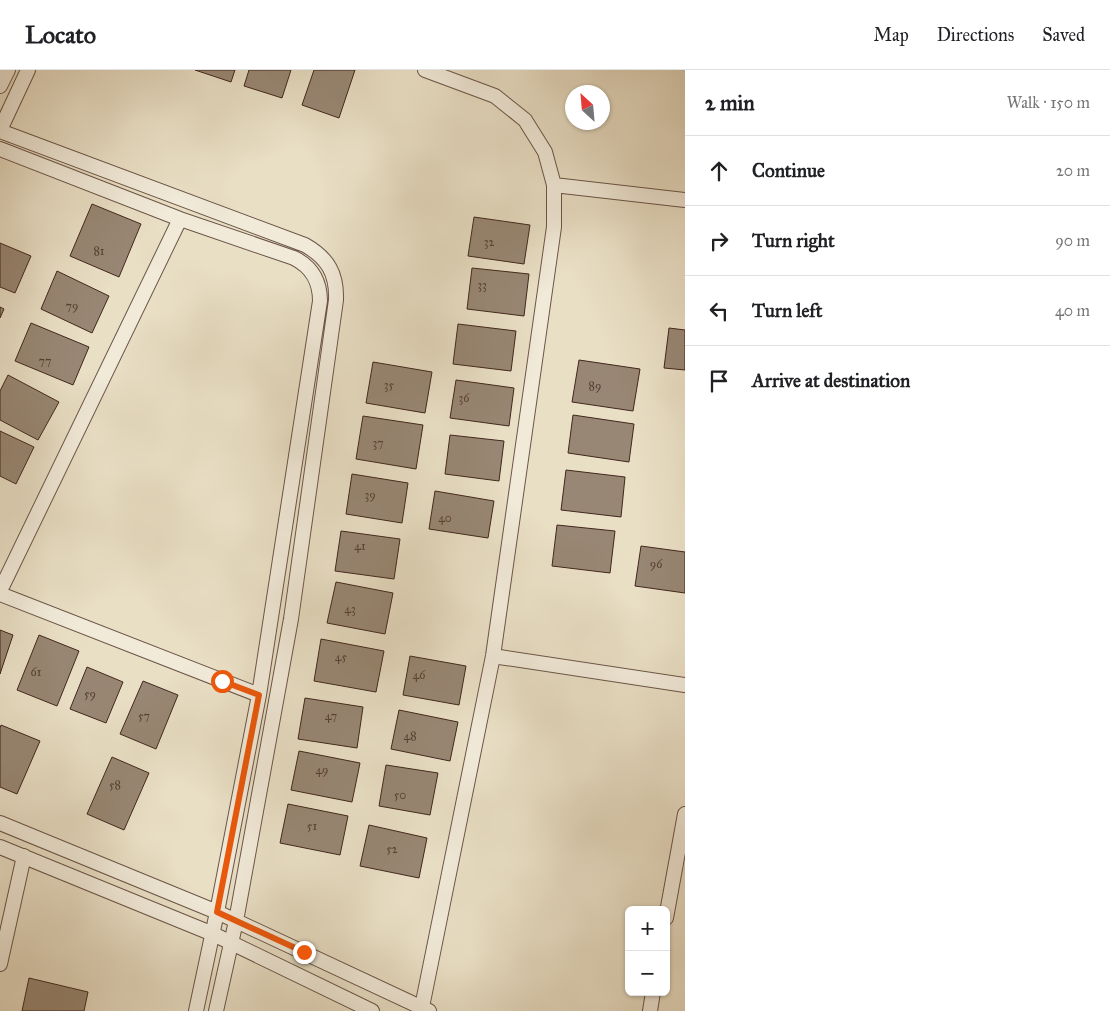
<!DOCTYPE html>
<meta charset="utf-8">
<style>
body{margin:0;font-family:"IM FELL Great Primer",serif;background:#f2f2f2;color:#202124}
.controls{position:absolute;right:15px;bottom:15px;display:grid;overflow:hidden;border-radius:8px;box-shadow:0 1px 4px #0004}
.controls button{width:45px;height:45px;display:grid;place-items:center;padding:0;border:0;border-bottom:1px solid #e0e0e0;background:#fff;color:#202124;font:25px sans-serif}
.compass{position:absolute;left:565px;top:15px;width:45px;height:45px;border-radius:50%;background:#fff;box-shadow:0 1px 4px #0004;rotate:334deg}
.stop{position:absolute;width:15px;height:15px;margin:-11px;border:4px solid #ea580c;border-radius:50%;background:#fff}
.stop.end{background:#ea580c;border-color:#fff;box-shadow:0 1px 5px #0008}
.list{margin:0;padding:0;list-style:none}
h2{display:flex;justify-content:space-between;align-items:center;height:65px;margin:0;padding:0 20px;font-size:21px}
h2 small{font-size:16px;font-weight:400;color:#757577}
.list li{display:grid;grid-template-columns:32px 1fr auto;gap:15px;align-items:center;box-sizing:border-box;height:70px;padding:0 20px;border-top:1px solid #e0e0e0}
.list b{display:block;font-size:19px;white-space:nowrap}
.list em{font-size:16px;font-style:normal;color:#757577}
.icon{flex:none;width:28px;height:28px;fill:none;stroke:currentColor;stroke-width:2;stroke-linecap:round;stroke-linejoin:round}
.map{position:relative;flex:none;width:685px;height:941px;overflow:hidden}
header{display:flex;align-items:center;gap:30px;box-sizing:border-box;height:70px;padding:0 25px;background:#fff;border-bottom:1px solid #e0e0e0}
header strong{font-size:24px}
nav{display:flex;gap:28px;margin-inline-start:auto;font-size:18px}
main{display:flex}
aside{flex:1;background:#fff}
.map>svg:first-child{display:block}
</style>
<header>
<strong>Locato</strong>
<nav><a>Map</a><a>Directions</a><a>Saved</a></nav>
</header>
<main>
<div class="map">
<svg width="685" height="941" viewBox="0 0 685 941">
<rect width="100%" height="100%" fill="#e9dfc5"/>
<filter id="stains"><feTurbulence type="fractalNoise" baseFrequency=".004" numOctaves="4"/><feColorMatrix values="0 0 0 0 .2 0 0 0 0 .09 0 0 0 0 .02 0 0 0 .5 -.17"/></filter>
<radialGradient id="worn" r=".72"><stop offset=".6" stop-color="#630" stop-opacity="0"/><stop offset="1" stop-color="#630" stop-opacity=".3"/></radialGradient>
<path fill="#988774" stroke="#41271d" d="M195,0H235L231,12Z
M249,0H291L282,28L244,16Z
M314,0H355L339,48L302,35Z
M92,134L141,154L119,207L70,186Z
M474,147L530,155L524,194L468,186Z
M0,173L31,186L15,223L0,217Z
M472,198L529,204L524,246L467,239Z
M57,201L109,226L92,263L41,239Z
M0,237L4,239L0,248Z
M31,253L89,277L73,315L15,291Z
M458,254L516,261L511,301L453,294Z
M669,258L685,260V300L664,298Z
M579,290L640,299L633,341L572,332Z
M373,292L432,302L425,343L366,333Z
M8,305L59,332L38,370L0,350V321Z
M456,310L514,318L509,356L450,348Z
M573,345L634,354L629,392L568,383Z
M363,346L423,355L416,399L356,389Z
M0,361L34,377L16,414L0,406Z
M450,365L504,371L499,411L445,404Z
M566,400L625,407L621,447L561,440Z
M352,404L408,413L402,453L346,444Z
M435,421L494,431L488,468L429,459Z
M557,455L615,461L610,503L552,496Z
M341,461L400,469L394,509L335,501Z
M641,476L685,482V523L635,516Z
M336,512L393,523L385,564L327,553Z
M0,560L13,565L0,604Z
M39,565L79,581L57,636L17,620Z
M321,569L384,581L376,622L314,611Z
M410,586L466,596L459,635L403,625Z
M87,597L123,612L106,653L70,639Z
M143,611L178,625L156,679L120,664Z
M305,628L363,637L357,678L298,669Z
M399,640L458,652L450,691L391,679Z
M1,655L40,671L17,724L0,717V658Z
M299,681L360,693L352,732L291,720Z
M112,687L149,703L124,760L87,744Z
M386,695L438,703L430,745L379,736Z
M288,734L348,746L340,785L280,773Z
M369,755L427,768L419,808L360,796Z
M29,908L88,922L84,941H22Z"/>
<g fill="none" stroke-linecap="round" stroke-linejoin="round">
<defs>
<path id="street" d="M0,16L8,0
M0,60L28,0
M0,61L305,175C328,188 337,204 336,230L291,549L236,851L216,941
M0,79L180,149L294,188C312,197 320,211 320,231L259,625L217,842L196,941
M554,115L685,130
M0,521L180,149
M0,524L259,625
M493,586L685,615
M0,753L217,842L429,941
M0,777L213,864L372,941
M666,848L685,744
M0,894L24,786
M422,937L493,586L554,157V115L545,82L525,50L495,26L425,0
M650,941L653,922"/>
</defs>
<use href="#street" stroke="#6b5547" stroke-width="16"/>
<use href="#street" stroke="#f1ead9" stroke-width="14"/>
</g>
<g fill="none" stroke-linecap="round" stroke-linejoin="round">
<path stroke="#ea580c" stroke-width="6" d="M222,611L259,625L217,842L304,882"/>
</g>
<g text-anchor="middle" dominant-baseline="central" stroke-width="4" stroke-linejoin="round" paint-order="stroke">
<g font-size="12" fill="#573f33">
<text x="489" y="172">32</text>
<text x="99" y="181">81</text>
<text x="482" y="215">33</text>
<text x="72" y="236">79</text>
<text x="45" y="291">77</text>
<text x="389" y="315">35</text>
<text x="595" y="316">89</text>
<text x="464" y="328">36</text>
<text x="378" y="373">37</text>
<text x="370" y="425">39</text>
<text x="445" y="448">40</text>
<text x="360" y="476">41</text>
<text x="656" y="494">96</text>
<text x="350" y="539">43</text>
<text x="341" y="587">45</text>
<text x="36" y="602">61</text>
<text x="419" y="605">46</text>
<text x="90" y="624">59</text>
<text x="144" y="646">57</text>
<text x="331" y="646">47</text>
<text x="410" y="666">48</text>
<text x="322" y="700">49</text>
<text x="115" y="715">58</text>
<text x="400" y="725">50</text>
<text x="312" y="756">51</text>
<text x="392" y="779">52</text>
</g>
</g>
<rect width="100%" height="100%" filter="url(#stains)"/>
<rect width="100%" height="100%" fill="url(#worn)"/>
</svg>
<div class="controls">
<button>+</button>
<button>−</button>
</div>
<svg class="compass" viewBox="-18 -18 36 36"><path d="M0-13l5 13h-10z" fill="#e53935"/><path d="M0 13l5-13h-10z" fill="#757577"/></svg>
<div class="stop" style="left:222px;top:611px"></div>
<div class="stop end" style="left:304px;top:882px"></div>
</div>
<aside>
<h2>2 min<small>Walk · 150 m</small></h2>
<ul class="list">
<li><svg class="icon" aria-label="ahead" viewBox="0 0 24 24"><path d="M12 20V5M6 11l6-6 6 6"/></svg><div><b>Continue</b></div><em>20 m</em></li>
<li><svg class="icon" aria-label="right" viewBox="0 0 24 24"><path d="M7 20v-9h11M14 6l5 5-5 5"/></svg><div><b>Turn right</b></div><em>90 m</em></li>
<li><svg class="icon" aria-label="left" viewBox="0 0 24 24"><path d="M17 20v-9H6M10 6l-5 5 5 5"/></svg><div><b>Turn left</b></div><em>40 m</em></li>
<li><svg class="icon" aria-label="arrive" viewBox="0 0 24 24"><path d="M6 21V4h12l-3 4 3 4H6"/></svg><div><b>Arrive at destination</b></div></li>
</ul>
</aside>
</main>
